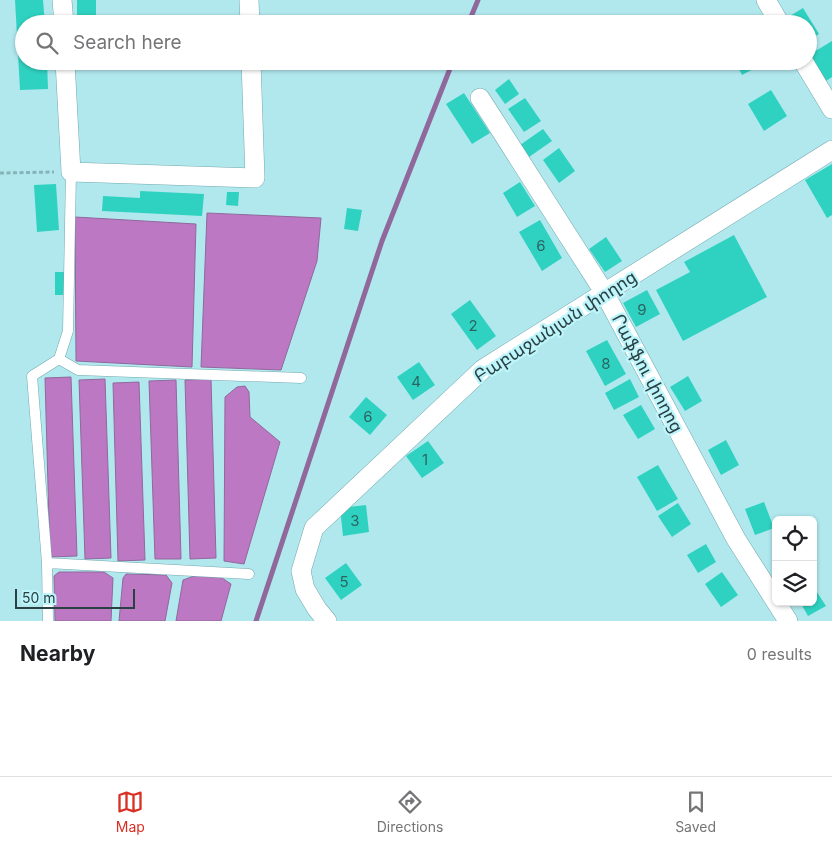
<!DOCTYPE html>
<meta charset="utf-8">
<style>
body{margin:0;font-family:Inter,"Noto Sans Armenian",sans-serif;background:#f6f6f6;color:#202124}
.controls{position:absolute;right:15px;bottom:15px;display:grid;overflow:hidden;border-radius:8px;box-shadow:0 1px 4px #0004}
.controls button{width:45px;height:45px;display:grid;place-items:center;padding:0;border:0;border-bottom:1px solid #e0e0e0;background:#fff;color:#202124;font:25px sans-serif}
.scale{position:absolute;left:15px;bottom:12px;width:120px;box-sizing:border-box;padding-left:5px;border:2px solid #2a4144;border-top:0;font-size:14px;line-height:18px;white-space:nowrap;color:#2a4144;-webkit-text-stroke:4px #bdf5fb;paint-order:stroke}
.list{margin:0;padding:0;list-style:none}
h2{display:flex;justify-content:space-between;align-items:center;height:65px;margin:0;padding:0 20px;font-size:21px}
h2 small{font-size:16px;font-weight:400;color:#757577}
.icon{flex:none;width:28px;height:28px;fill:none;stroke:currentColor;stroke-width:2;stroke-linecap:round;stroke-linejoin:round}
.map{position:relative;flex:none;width:832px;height:621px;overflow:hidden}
.search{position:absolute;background:#fff;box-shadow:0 1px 4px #0004;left:15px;right:15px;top:15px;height:55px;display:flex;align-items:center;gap:12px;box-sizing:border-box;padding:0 18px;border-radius:28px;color:#757577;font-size:19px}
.sheet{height:155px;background:#fff}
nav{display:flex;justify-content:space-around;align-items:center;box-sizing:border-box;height:70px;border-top:1px solid #e0e0e0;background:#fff;font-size:14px;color:#757577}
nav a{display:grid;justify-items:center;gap:2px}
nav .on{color:#d93025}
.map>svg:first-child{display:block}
</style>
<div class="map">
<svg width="832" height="621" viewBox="0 0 832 621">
<rect width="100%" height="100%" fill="#b0e8ee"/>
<path fill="#bc78c2" stroke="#90689c" d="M207,213L321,218L317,261L281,370L201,367Z
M75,217L196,224L192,367L76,361Z
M71,377L77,556L50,557L45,378Z
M105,379L111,558L85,559L79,380Z
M211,379L216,558L190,559L185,380Z
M176,380L181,559H155L149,381Z
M139,382L145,560L118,561L113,383Z
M245,386L249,392L250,417L280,442L244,564L224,561L225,397L237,387Z
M59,572H104L113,578L111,621H55L54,576Z
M126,574L166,575L172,583L165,621H119L123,578Z
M197,575L222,578L231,584L221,621H176L183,580Z"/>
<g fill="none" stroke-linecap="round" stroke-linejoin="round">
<path stroke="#90689c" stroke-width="5" d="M468,24L478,0
M256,621L382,241L453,61"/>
</g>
<path fill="#2fd2c1" d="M15,0H43L45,24H24V61H47L48,89L20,90Z
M77,0H96V16L77,17Z
M803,8L819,34L808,40V24H781L780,22Z
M832,41V77L826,81L809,55Z
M735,61H768L742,75Z
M509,79L519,94L505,104L495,90Z
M771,90L787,116L764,131L748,104Z
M464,93L490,133L472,144L446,104Z
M525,98L541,121L524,132L508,109Z
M543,129L552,141L529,157L520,145Z
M559,148L575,171L559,183L543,160Z
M832,164V215L827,218L805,180Z
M520,182L535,206L517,217L503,193Z
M56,184L59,230L37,232L34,185Z
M140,191L204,194L202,216L102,211L103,196L140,198Z
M227,192H239L238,206L226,205Z
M347,208L362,210L358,231L344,229Z
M540,220L562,258L542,271L519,232Z
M734,235L767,297L683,341L656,290L690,272L684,262Z
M606,237L622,261L605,272L589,249Z
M55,272H64V295H55Z
M647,290L660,314L636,327L623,303Z
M470,300L496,336L477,350L451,314Z
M607,340L626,374L605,386L586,351Z
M419,362L435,385L413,400L397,377Z
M688,376L702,401L685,411L670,387Z
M630,379L639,397L614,410L605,393Z
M366,397L387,415L370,435L349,417Z
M641,405L655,429L638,439L623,415Z
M726,440L739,465L721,475L708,450Z
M428,441L444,463L422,478L406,456Z
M658,465L678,499L657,511L637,477Z
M764,502L774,528L755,535L745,509Z
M678,503L691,524L672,537L658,516Z
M366,505L369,532L343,536L340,508Z
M706,544L716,562L698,573L687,555Z
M346,563L362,585L341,600L325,578Z
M722,572L738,595L721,607L705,584Z
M813,586L826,606L808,616L800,602H813Z"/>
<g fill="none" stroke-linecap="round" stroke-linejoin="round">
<defs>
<path id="lane" d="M59,359L78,370L301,378
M47,563L249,574
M48,621L47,563L32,376L59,359L68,331L71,172"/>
<path id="street" d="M62,0L64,24
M249,0L250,24
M766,0L780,24
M65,61L71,172L255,178L251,61
M803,61L832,109
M480,98L604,292L736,539L776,602
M776,602L788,621
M327,621L317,609L305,589L301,571L314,528L483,369L832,150"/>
</defs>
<use href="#lane" stroke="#72a9ae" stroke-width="11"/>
<use href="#street" stroke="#72a9ae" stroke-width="20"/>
<path stroke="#86b4b9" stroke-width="3" stroke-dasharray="4 2.5" stroke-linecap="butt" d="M0,173L54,172"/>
<use href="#lane" stroke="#fff" stroke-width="10"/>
<use href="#street" stroke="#fff" stroke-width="19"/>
</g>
<g text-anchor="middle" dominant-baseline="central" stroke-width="4.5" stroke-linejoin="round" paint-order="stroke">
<g font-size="15" fill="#2b6563">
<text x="541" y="245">6</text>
<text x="642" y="309">9</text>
<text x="473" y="325">2</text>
<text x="606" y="363">8</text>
<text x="416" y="381">4</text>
<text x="368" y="416">6</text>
<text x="425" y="459">1</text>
<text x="355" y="520">3</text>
<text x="344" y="581">5</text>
</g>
<g font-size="18" fill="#2a4144" stroke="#bdf5fb">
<text transform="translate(555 326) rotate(-33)">Բաբաջանյան փողոց</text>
<text transform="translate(648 373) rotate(62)">Րաֆֆու փողոց</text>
</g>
</g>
</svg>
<div class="controls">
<button><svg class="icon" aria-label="locate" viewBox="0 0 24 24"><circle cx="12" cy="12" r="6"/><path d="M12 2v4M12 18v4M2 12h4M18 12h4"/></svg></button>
<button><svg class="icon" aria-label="layers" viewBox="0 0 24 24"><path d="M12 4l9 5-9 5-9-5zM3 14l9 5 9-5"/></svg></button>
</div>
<div class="scale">50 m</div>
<div class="search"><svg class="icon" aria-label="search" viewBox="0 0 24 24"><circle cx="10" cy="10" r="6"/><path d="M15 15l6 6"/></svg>Search here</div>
</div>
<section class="sheet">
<h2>Nearby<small>0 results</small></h2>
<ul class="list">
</ul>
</section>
<nav>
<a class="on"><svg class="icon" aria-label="map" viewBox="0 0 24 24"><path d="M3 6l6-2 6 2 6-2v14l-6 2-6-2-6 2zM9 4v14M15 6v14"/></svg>Map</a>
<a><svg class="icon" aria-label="directions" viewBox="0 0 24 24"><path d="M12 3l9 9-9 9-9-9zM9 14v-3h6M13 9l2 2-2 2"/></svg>Directions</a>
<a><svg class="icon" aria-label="saved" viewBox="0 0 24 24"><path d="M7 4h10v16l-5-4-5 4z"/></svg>Saved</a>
</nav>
